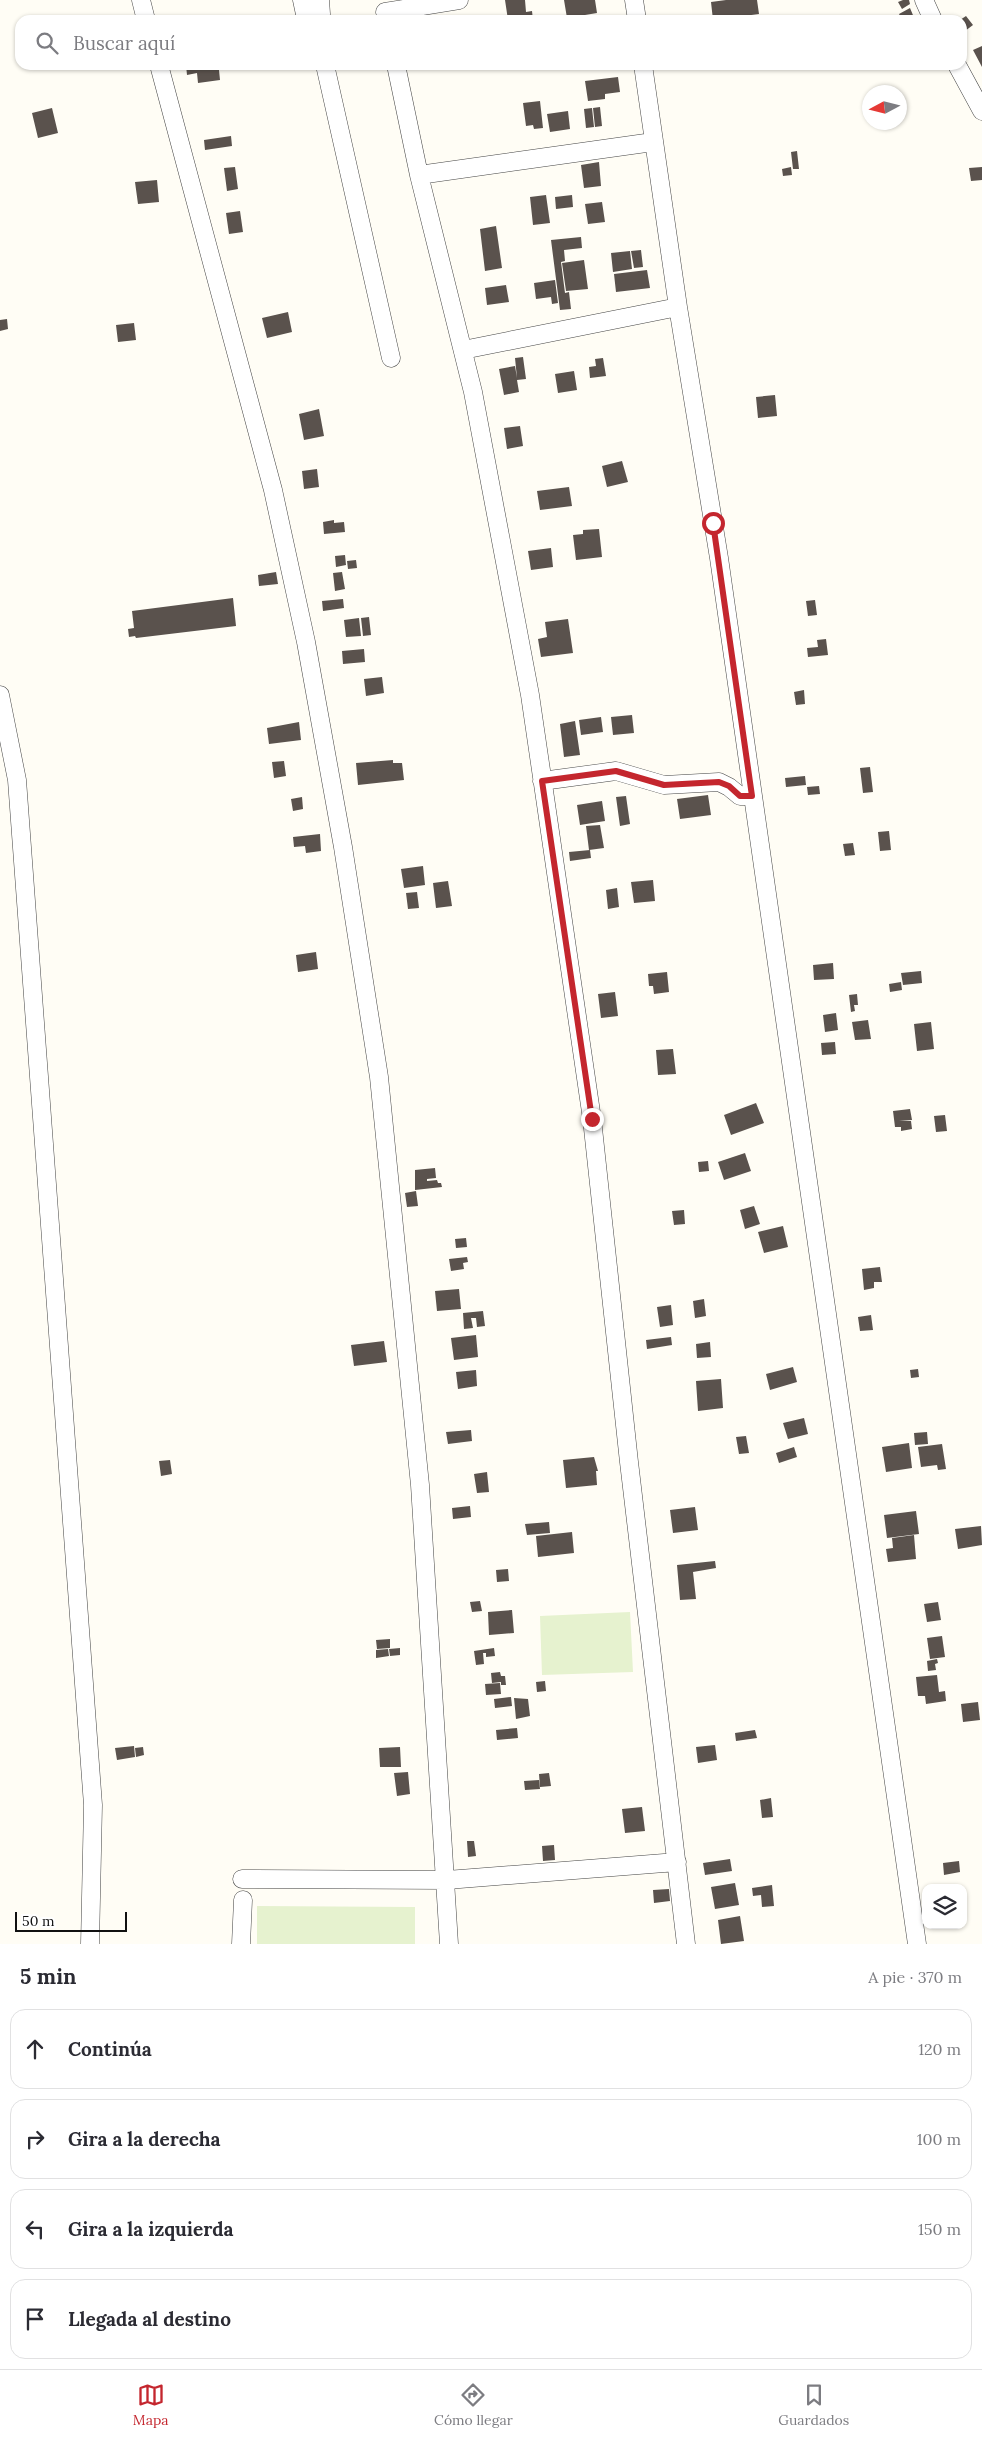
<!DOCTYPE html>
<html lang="es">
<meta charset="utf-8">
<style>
body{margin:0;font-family:Lora,serif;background:#f2f2f3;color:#2b2b33}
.controls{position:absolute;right:15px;bottom:15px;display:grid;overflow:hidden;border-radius:10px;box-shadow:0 1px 4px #0004}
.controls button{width:45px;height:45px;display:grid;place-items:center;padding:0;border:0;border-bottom:1px solid #e1e1e2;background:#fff;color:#2b2b33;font:25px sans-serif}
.compass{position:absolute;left:862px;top:85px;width:45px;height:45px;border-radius:50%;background:#fff;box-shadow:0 1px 4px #0004;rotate:263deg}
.scale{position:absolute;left:15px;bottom:12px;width:112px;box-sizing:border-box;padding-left:5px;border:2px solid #111;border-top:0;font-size:14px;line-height:18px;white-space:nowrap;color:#111;-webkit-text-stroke:4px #fff;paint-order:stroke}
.stop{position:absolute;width:15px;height:15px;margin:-11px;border:4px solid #c4262e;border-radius:50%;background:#fff}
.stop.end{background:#c4262e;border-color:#fff;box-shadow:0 1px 5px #0008}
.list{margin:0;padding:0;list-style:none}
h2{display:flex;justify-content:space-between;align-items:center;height:65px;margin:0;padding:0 20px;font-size:21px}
h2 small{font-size:16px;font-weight:400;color:#7c7c81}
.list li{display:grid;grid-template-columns:32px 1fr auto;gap:15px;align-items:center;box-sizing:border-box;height:80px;margin:0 10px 10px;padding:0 10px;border:1px solid #e1e1e2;border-radius:15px}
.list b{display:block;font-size:19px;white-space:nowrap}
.list em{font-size:16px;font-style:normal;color:#7c7c81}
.icon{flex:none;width:28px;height:28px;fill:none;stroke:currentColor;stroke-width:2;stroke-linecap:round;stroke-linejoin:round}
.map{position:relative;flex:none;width:982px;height:1944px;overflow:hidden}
.search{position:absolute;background:#fff;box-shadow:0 1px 4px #0004;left:15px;right:15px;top:15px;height:55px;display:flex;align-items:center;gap:12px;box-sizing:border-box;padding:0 18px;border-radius:15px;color:#7c7c81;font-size:19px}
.sheet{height:425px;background:#fff}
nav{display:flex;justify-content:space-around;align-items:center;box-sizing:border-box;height:70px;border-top:1px solid #e1e1e2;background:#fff;font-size:14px;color:#7c7c81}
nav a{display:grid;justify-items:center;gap:2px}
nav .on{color:#c4262e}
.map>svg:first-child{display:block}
</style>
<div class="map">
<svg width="982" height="1944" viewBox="0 0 982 1944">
<rect width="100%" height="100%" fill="#fffdf5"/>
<path fill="#e6f2cf" d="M630,1612L633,1672L542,1675L540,1616Z
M257,1906L415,1907V1944H257Z"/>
<path fill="#5a524d" d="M505,0H525L526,12L532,11L533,20H508Z
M564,0H595L597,13L567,18Z
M726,0H757L759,14L713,20L711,2Z
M903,0H909L910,4L902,9L898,2Z
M910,8L915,20H902L899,14Z
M505,15V20H484V17Z
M966,16L973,25L965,31L962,20H960Z
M982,46V67L973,50Z
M186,65H235V68L219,70L220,80L198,83L197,73L187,75Z
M618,77L620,92L605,94V99L588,101L585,81Z
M540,101L543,128L534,129L533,125L526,126L523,103Z
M600,107L602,126L595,127L593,108Z
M52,108L58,133L38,138L32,113Z
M592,108L594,127L586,128L584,109Z
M568,111L570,129L550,132L547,114Z
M231,136L232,146L205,150L204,140Z
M797,151L799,169H793L791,152Z
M599,162L601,186L584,188L581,165Z
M235,167L238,189L227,191L224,168Z
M791,167L792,175L783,176L782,169Z
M982,167V180L971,181L969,168Z
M157,180L159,202L138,204L135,182Z
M546,195L550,223L533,225L530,197Z
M572,195L573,207L556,209L555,197Z
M602,202L605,222L588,224L585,204Z
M240,211L243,232L229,234L226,213Z
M496,226L502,268L485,271L480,229Z
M581,237L582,248L564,250L565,261L561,262L565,293L569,292L571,309L560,310L551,240Z
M641,250L643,267L634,268L631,251Z
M630,251L632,269L613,272L611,253Z
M584,260L588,289L566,291L562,263Z
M647,270L650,288L616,292L614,274Z
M555,280L558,303L552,304L551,297L536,299L534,283Z
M506,285L509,302L487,305L485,288Z
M288,312L292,332L267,338L262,318Z
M7,319L8,329L0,331V320Z
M134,323L136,340L118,342L116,325Z
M523,357L526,379L517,380L519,392L504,395L499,369L515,366L517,378L515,358Z
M603,358L606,376L590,378L589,367L596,366L595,359Z
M574,371L577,390L558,393L555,374Z
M775,395L777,416L758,418L756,397Z
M319,409L324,436L304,440L299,414Z
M520,426L523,446L507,449L504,428Z
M622,461L628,482L607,487L602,466Z
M317,469L319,487L304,489L302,471Z
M569,487L572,506L540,510L537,491Z
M334,520V523L344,522L345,532L324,534L323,522Z
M599,529L602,557L576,560L573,535L583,534V530Z
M551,548L553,567L531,570L528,551Z
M345,555L346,565L336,567L335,556Z
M356,560L357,568L348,569L347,561Z
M276,572L278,584L259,586L258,575Z
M342,572L345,589L335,591L333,573Z
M233,598L236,626L136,638L135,636L129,637L128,629L134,628L132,611Z
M343,599L344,608L323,611L322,601Z
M815,600L817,615L808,616L806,601Z
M369,617L371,635L363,636L361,618Z
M359,618L361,636L346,637L344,620Z
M568,619L573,653L541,657L538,639L547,637L545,622Z
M826,639L828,655L808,657L807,648L818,647L817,640Z
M364,649L365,662L343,664L342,651Z
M382,677L384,693L366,696L364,679Z
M804,690L805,704L796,705L794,692Z
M632,715L634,733L613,735L611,717Z
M601,717L603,732L581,735L579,720Z
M575,721L580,755L564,757L560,724Z
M299,722L301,740L269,744L267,728Z
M393,760V763H402L404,780L358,785L356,763Z
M284,761L286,776L274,778L272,762Z
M870,767L873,792L863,793L860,768Z
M805,776L806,785L786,787L785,778Z
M819,786L820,794L808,795L807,787Z
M708,795L711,815L680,819L677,799Z
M626,796L630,824L620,826L616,797Z
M302,797L303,809L293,811L291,799Z
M602,801L605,821L580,825L577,805Z
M600,825L604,848L589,850L586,826Z
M889,831L891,850L880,851L878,832Z
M320,834L321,851L306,853L305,846L294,847L293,837Z
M853,843L855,855L845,856L843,844Z
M590,850L591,858L570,861L569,852Z
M423,866L425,885L404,888L401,869Z
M653,880L655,901L634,903L631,882Z
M448,881L452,906L436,908L433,883Z
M617,888L619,907L608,909L606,890Z
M417,892L419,908L408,909L406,893Z
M316,952L318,969L298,972L296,955Z
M833,963L834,979L814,980L813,965Z
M921,971L922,983L903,985L901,973Z
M667,972L669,992L654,994L653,986H649L648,974Z
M901,982L902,990L890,992L889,984Z
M615,992L618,1016L601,1018L598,994Z
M857,994L858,1005H854L855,1011L851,1012L849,995Z
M836,1013L838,1030L825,1032L823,1015Z
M868,1020L871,1039L855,1040L852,1022Z
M931,1022L934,1049L917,1051L914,1024Z
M835,1042L836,1054L822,1055L821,1043Z
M673,1049L676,1074L658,1075L656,1050Z
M756,1103L764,1123L731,1135L724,1115Z
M910,1109L912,1120L899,1121H911L912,1129L901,1131V1127H895L893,1111Z
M945,1115L947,1131L936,1132L934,1116Z
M745,1153L751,1171L724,1180L718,1162Z
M708,1161L709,1171L699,1172L698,1162Z
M435,1168L436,1178L427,1179V1181L437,1180L438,1183H441L442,1187L415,1190V1170Z
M416,1191L418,1206L407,1207L405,1193Z
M754,1206L760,1224L745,1229L740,1210Z
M684,1210L685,1224L674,1225L672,1211Z
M783,1226L788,1247L764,1253L758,1232Z
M466,1238L467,1247L456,1248L455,1239Z
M467,1257L468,1262L463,1263L464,1269L451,1271L449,1259Z
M880,1267L882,1282H874V1288L864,1290L862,1269Z
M459,1289L461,1309L437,1311L435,1291Z
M704,1299L706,1316L695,1318L693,1301Z
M671,1305L673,1325L660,1327L657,1307Z
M483,1311L485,1326L477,1327L476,1318H471L473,1328L464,1329L463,1313Z
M871,1315L873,1330L860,1331L858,1317Z
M476,1335L478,1357L454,1360L451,1338Z
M671,1337L672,1345L647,1349L646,1340Z
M384,1341L387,1362L354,1366L351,1345Z
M710,1342L711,1357L697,1358L696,1344Z
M793,1367L797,1382L770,1390L766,1374Z
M918,1369L919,1377L911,1378L910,1370Z
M476,1370L477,1386L458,1389L456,1372Z
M721,1379L723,1408L698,1411L696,1381Z
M804,1418L808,1434L788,1439L783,1423Z
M471,1430L472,1441L448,1444L446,1432Z
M927,1432L928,1444L915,1445L914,1433Z
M746,1436L749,1453L739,1454L736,1437Z
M909,1443L912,1468L886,1472L882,1447Z
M942,1444L946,1469L938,1470L937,1465L921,1467L918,1447Z
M794,1447L797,1457L779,1463L776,1453Z
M594,1457L598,1471H596L597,1485L566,1488L563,1460Z
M170,1460L172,1474L161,1476L159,1461Z
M487,1472L489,1492L477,1493L474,1474Z
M470,1506L471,1517L453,1519L452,1508Z
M695,1507L698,1530L673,1533L670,1510Z
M916,1511L919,1534L887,1538L884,1515Z
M549,1522L550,1533L527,1535L525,1524Z
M981,1526L982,1545L958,1549L955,1529Z
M572,1532L574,1553L538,1557L536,1536Z
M914,1535L916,1559L888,1562L886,1549L893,1548L892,1538Z
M715,1561L716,1568L693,1572L696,1599L680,1600L677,1565Z
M508,1569L509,1581L497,1582L496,1570Z
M480,1601L482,1611L472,1612L470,1602Z
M938,1602L941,1620L927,1622L924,1604Z
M512,1610L514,1633L489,1635L488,1612Z
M942,1636L945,1657L930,1659L927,1638Z
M390,1639V1648L377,1649L376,1640Z
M400,1648V1655L390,1656L389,1649Z
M494,1648L495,1656L486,1657V1653H483L484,1664L476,1665L474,1651Z
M388,1649L389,1656L376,1658V1650Z
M937,1659L938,1663L935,1664L936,1670L928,1671L927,1661Z
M500,1672L501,1676H505L506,1685H501V1682L492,1683L491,1673Z
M937,1675L939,1692L945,1691L946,1701L926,1704L925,1696H918L916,1677Z
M545,1681L546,1691L537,1692L536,1682Z
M500,1683L501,1694L486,1695L485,1684Z
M511,1697L512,1706L495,1708L494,1699Z
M514,1698L528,1699L530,1716L516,1719Z
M978,1702L980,1720L963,1722L961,1704Z
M517,1728L518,1738L497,1740L496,1730Z
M755,1730L757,1738L736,1741L735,1733Z
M715,1745L717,1760L698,1763L696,1747Z
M134,1746L135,1757L117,1760L115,1748Z
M143,1747L144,1755L136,1757L135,1748Z
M400,1747L401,1767H380L379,1748Z
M408,1772L410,1794L397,1796L394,1773Z
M549,1773L551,1786L540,1787L539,1774Z
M539,1780L540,1789L525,1790L524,1781Z
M771,1798L773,1817L762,1818L760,1800Z
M642,1807L645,1831L625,1833L622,1809Z
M467,1841H474L476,1856L468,1857Z
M554,1845L555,1860L543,1861L542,1846Z
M730,1859L732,1871L705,1875L703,1863Z
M959,1861L960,1872L944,1875L943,1863Z
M735,1883L739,1905L715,1909L711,1887Z
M772,1885L774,1906L762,1907L761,1895L753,1896L752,1888Z
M669,1889L670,1901L654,1903L653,1890Z
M740,1916L744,1941L721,1944L718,1920Z"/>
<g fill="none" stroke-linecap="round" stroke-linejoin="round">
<defs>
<path id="street" d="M141,0L146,20
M302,0L306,19H314L321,14L320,0
M634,0L637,20
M924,0L933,20
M385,12L459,0
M159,65L273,490L306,642L343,847L379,1077L420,1485L449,1944
M325,65L391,358
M396,65L419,175L473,392L530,695L592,1119L629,1462L686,1944
M643,65L678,307L719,558L917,1944
M957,65L982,111
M419,175L653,142
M463,350L678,307
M0,695L17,780L93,1805L90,1944
M542,781L616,771L664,785L719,782L729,787L740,796H752
M242,1879L447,1880L677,1862
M241,1944L243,1900"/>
</defs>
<use href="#street" stroke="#444" stroke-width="19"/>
<use href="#street" stroke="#fff" stroke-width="18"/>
</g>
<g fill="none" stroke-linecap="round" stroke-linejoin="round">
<path stroke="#c4262e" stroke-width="6" d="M592,1119L542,781L616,771L664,785L719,782L729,786L740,796H752L713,523"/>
</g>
</svg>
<div class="controls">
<button><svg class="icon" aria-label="layers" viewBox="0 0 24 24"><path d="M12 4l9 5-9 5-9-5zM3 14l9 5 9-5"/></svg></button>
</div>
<svg class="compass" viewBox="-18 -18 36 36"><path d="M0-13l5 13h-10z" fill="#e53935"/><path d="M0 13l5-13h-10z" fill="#7c7c81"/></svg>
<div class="scale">50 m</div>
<div class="stop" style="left:713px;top:523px"></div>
<div class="stop end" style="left:592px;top:1119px"></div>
<div class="search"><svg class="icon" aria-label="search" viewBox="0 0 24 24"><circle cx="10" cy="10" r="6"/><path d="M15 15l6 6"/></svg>Buscar aquí</div>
</div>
<section class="sheet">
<h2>5 min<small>A pie · 370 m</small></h2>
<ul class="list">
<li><svg class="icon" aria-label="ahead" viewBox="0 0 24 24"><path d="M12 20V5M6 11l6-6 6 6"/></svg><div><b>Continúa</b></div><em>120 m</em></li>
<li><svg class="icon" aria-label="right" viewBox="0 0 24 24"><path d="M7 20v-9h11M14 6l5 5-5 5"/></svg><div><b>Gira a la derecha</b></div><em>100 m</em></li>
<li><svg class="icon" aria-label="left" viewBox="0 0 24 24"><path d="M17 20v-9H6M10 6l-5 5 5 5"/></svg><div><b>Gira a la izquierda</b></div><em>150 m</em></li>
<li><svg class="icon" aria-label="arrive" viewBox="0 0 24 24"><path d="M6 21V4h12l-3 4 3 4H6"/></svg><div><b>Llegada al destino</b></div></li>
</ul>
</section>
<nav>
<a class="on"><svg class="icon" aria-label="map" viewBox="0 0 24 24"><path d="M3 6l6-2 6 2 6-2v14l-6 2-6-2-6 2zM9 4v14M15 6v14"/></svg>Mapa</a>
<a><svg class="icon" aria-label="directions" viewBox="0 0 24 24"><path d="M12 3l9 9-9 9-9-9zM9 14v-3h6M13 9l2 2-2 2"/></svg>Cómo llegar</a>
<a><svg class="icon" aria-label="saved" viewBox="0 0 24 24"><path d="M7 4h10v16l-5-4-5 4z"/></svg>Guardados</a>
</nav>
